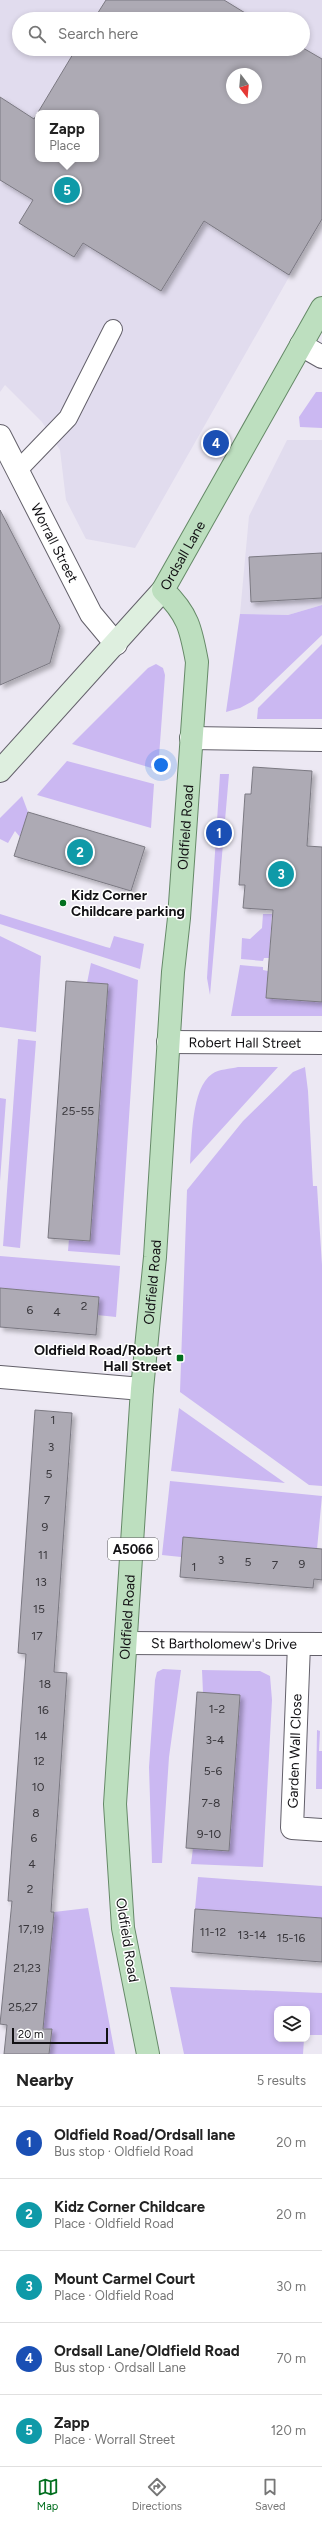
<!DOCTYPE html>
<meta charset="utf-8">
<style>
body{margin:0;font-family:Figtree,sans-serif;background:#f6f6f6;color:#222}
.controls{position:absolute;right:12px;bottom:12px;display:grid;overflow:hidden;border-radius:8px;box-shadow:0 2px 6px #0003}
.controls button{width:36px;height:36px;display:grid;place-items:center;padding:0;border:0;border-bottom:1px solid #e0e0e0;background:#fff;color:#222;font:20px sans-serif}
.compass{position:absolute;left:226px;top:68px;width:36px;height:36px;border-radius:50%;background:#fff;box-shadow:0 2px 6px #0003;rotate:164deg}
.scale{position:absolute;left:12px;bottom:10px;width:96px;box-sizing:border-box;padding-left:4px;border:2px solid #121114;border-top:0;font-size:11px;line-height:14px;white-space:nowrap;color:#121114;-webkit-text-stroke:3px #fff;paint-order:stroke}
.you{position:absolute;left:161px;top:765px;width:14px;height:14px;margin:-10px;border:3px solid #fff;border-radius:50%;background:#1a73e8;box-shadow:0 0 0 6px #1a73e833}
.badge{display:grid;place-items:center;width:26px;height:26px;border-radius:50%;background:#026f1f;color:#fff;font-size:13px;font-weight:700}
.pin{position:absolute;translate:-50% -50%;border:2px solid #fff;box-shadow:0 1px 4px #0006}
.popup{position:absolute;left:35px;top:110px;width:64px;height:52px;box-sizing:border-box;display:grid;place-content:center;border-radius:8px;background:#fff;filter:drop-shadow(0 1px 3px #0005);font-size:13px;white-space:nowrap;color:#767676}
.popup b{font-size:15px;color:#222}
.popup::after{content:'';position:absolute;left:50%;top:100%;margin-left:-8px;border:8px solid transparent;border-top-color:#fff}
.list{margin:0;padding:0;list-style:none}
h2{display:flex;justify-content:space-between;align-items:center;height:52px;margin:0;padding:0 16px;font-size:17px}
h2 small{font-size:13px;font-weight:400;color:#767676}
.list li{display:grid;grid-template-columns:26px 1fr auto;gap:12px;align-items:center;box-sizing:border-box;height:72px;padding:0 16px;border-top:1px solid #e0e0e0}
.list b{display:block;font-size:15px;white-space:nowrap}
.list p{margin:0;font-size:13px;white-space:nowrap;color:#767676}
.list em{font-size:13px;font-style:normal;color:#767676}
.icon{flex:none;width:22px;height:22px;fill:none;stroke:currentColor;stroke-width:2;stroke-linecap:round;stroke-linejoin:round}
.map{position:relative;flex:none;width:322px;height:2054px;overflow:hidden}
.search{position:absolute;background:#fff;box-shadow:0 2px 6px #0003;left:12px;right:12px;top:12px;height:44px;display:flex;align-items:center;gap:10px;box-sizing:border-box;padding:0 14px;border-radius:22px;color:#767676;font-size:15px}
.sheet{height:412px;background:#fff}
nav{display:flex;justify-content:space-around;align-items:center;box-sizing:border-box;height:56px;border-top:1px solid #e0e0e0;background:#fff;font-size:11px;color:#767676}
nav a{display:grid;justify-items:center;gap:2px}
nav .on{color:#026f1f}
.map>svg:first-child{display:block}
</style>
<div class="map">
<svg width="322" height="2054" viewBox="0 0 322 2054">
<defs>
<filter id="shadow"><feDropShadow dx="3.5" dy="3.5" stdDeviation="2" flood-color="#0004"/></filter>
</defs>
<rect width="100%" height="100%" fill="#ece8f3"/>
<path fill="#e1dcee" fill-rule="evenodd" d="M0,0H322V219L135,548L86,539L66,500L60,450L42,422L5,385L0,392ZM19,19H303V49H19ZM232,74H256V98H232ZM38,113H96V159H38Z
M287,440H322V605L288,615L240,614L249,516Z"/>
<path fill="#cbb8f2" d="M316,392H322V428L300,427L299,417Z
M322,605V635L253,701L240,708L226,712L240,614L288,615Z
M322,644V719H257L258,708Z
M156,664L163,668L165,675L158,770L72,744L148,668Z
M67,761L154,784L151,828L37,795Z
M220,774H229L210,995L207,978Z
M22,796L28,812L20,837L15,831L8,843L0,839V818Z
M0,914L106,947L110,948L114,936L144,944L140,969L0,924Z
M263,914H272L269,958H264L263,961L241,959L242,938L250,939L262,928Z
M0,936L41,956L36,1032L0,1027Z
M91,963L138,980L120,1255L68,1251L69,1239L90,1241L108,984L87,983Z
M240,965L263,967V970L268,971L266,998L322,1002V1016H231Z
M18,1039L36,1041L20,1248L3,1246Z
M238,1067H278L190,1164C192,1140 191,1088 212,1074C219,1069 230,1069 238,1067Z
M305,1067L308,1091L313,1186H317L322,1265V1486L309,1485L180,1392L187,1190L243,1121L293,1072Z
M0,1098L6,1099L0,1181Z
M0,1256L120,1266L116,1317L97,1315L98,1297L0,1288Z
M179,1408L285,1483L171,1471Z
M170,1481L322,1496L317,1549L183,1537L181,1557L162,1555Z
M163,1669L181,1670L169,1757L162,1863H152L149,1767L155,1680L157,1672Z
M202,1670L260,1671L270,1676L272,1700L263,1867L191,1864L193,1848L229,1850L240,1696L203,1693Z
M317,1730L320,1731L319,1751H322V1789H316Z
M198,1877L322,1886V1918L195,1909Z
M88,1908L115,2054H49L52,2030L43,2028L54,1912Z
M170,1987L322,1993V2035H307V2009H277V2039H304L303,2054H184Z"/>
<path fill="#adaab4" stroke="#7b7982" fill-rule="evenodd" filter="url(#shadow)" d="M106,0H224L255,19H94Z
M303,48L322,59V219L289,275L204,221L161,291L83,243L74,257L19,223L33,200L0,180V97L34,119L76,49ZM232,74H256V98H232ZM38,113H96V159H38Z
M0,510L60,626L50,663L0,685Z
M322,553V598L251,602L249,557Z
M253,767L312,771L307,846L322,847V1002L266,998L273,910L243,908L245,885H239L245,794H251Z
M28,812L145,847L131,891L14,856Z
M66,981L108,984L90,1241L48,1238Z
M0,1288L99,1297L96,1335L0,1327Z
M35,1410L72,1413L54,1672L67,1673L51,1912H54L43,2029H52L49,2054H4L7,2025L0,2024L12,1901H8L26,1654L18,1653Z
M183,1537L322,1549V1580L314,1579L313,1588L180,1577Z
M197,1692L240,1695L229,1851L186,1848Z
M195,1909L322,1918V1962L192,1952Z"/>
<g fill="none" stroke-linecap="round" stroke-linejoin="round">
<defs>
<path id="service" d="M18,470L68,418L113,329"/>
<g id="minor">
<path d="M301,345L322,357"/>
<path id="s1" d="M0,436L91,614L116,644"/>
<path d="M191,738L322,740"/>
<path d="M0,1377L142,1389"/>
<path id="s2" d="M126,1643L322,1644"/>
<path d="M299,1644L292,1828L322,1830"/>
</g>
<g id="tertiary">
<path id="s3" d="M168,1042L322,1043"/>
</g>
<path id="secondary" d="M0,771L163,590"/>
<g id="primary">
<path id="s4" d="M148,2054L123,1928L115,1804L142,1389L155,1257L173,972L179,918L197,662C191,629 188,614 163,590L322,308"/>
</g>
</defs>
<use href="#service" stroke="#63606a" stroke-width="20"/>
<use href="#minor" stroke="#63606a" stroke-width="24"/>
<use href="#tertiary" stroke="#63606a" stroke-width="24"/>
<use href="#secondary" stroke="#63606a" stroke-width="24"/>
<use href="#primary" stroke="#658967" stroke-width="24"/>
<use href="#service" stroke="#fff" stroke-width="18"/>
<use href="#minor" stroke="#fff" stroke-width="22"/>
<use href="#tertiary" stroke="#fff" stroke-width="22"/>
<use href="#secondary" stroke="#deefdf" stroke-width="22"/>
<use href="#primary" stroke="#bddfbf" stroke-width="22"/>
</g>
<g fill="#026f1f" stroke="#fff" stroke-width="1.5">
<circle cx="63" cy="903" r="4"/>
<rect x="176" y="1354" width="8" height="8" rx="2"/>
</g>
<g text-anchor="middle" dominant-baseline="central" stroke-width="3" stroke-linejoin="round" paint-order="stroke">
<g font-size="12" fill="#39373c">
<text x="78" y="1111">25-55</text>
<text x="84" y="1306">2</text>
<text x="30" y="1310">6</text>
<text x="57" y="1312">4</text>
<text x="53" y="1420">1</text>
<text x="51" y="1447">3</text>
<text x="49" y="1474">5</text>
<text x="47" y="1500">7</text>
<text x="45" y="1527">9</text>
<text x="43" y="1555">11</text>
<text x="221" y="1560">3</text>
<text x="248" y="1562">5</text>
<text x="302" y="1564">9</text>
<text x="275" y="1565">7</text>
<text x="194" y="1567">1</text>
<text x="41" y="1582">13</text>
<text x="39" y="1609">15</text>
<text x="37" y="1636">17</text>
<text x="45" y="1684">18</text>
<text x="217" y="1709">1-2</text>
<text x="43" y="1710">16</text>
<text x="41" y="1736">14</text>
<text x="215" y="1740">3-4</text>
<text x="39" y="1761">12</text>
<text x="213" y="1771">5-6</text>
<text x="38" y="1787">10</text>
<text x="211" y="1803">7-8</text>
<text x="36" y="1813">8</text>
<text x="209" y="1834">9-10</text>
<text x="34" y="1838">6</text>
<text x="32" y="1864">4</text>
<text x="30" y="1889">2</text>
<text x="31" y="1929">17,19</text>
<text x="213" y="1932">11-12</text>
<text x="252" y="1935">13-14</text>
<text x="291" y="1938">15-16</text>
<text x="27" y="1968">21,23</text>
<text x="23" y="2007">25,27</text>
</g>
<rect fill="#fff" stroke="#59585a" stroke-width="1" x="108" y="1538" width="50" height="22" rx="3"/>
<g font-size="13" font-weight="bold" fill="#121114">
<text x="133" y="1549">A5066</text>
</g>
<g font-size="14" fill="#121114" stroke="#fff">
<text stroke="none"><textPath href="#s1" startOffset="120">Worrall Street</textPath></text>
<text stroke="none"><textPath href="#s4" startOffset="1519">Ordsall Lane</textPath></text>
<text stroke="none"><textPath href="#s4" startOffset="1232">Oldfield Road</textPath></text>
<text stroke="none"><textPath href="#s3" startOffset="77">Robert Hall Street</textPath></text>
<text stroke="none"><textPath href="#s4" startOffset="776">Oldfield Road</textPath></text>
<text stroke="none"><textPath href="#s4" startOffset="440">Oldfield Road</textPath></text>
<text stroke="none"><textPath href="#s2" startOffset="98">St Bartholomew's Drive</textPath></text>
<text transform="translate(295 1751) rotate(-88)">Garden Wall Close</text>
<text transform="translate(127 1940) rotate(81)">Oldfield Road</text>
</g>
<g font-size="14" font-weight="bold" fill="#121114" stroke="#fff" text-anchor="start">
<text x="71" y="895">Kidz Corner<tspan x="71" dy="16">Childcare parking</tspan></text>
<text x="172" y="1350" text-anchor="end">Oldfield Road/Robert<tspan x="172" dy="16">Hall Street</tspan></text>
</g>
</g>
</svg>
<div class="controls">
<button><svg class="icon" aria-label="layers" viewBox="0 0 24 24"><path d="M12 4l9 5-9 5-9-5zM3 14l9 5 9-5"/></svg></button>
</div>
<svg class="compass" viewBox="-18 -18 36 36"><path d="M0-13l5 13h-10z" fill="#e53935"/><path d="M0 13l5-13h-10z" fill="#767676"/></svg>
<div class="scale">20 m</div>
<div class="you"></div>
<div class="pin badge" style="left:219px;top:833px;background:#1a4fb4">1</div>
<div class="pin badge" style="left:80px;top:852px;background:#0f9aa8">2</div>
<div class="pin badge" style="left:281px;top:874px;background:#0f9aa8">3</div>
<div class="pin badge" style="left:216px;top:443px;background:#1a4fb4">4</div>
<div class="pin badge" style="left:67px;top:190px;background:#0f9aa8">5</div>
<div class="popup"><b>Zapp</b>Place</div>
<div class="search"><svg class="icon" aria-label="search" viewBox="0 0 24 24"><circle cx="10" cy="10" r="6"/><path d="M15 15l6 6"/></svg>Search here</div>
</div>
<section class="sheet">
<h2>Nearby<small>5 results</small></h2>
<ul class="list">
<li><span class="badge" style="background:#1a4fb4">1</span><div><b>Oldfield Road/Ordsall lane</b><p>Bus stop · Oldfield Road</p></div><em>20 m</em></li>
<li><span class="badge" style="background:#0f9aa8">2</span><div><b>Kidz Corner Childcare</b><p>Place · Oldfield Road</p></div><em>20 m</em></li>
<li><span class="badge" style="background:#0f9aa8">3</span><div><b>Mount Carmel Court</b><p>Place · Oldfield Road</p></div><em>30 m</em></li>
<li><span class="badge" style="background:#1a4fb4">4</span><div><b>Ordsall Lane/Oldfield Road</b><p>Bus stop · Ordsall Lane</p></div><em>70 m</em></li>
<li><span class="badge" style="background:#0f9aa8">5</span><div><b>Zapp</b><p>Place · Worrall Street</p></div><em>120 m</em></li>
</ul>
</section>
<nav>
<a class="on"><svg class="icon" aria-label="map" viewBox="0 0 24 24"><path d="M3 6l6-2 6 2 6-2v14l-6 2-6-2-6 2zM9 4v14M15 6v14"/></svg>Map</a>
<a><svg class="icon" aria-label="directions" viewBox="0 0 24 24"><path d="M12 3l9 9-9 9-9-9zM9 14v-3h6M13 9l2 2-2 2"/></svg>Directions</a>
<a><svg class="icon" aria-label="saved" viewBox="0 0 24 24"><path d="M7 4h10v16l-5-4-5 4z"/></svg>Saved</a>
</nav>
